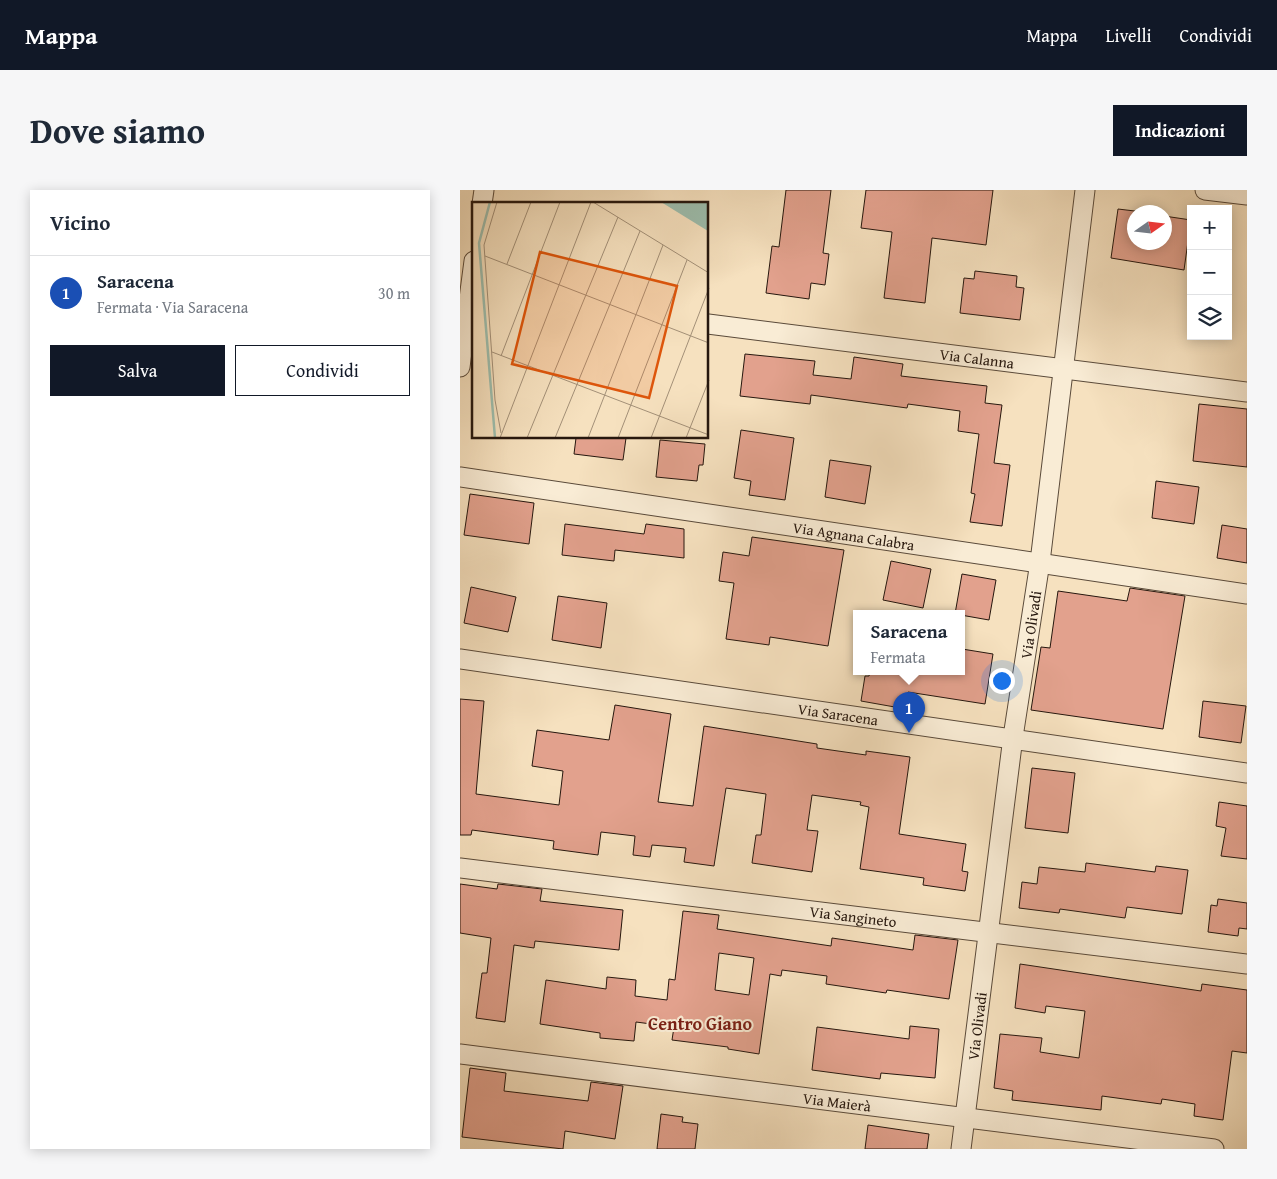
<!DOCTYPE html>
<html lang="it">
<meta charset="utf-8">
<style>
body{margin:0;font-family:"Gentium Book Plus",serif;background:#f6f6f7;color:#1f2937}
.controls{position:absolute;right:15px;top:15px;display:grid;overflow:hidden;border-radius:0px;box-shadow:0 2px 12px #0003}
.controls button{width:45px;height:45px;display:grid;place-items:center;padding:0;border:0;border-bottom:1px solid #e0e1e3;background:#fff;color:#1f2937;font:25px sans-serif}
.compass{position:absolute;left:667px;top:15px;width:45px;height:45px;border-radius:50%;background:#fff;box-shadow:0 2px 12px #0003;rotate:76deg}
.you{position:absolute;left:541px;top:490px;width:18px;height:18px;margin:-12px;border:4px solid #fff;border-radius:50%;background:#1a73e8;box-shadow:0 0 0 8px #1a73e833}
.badge{display:grid;place-items:center;width:32px;height:32px;border-radius:50%;background:#111827;color:#fff;font-size:16px;font-weight:700}
.pin{position:absolute;translate:-50% -41px;filter:drop-shadow(0 1px 2px #0008)}
.pin::after{content:'';position:absolute;top:26px;width:18px;height:15px;background:inherit;clip-path:polygon(0 0,100% 0,50% 100%)}
.popup{position:absolute;left:393px;top:420px;width:112px;height:65px;box-sizing:border-box;display:grid;place-content:center;border-radius:0px;background:#fff;filter:drop-shadow(0 1px 4px #0005);font-size:16px;white-space:nowrap;color:#747a83}
.popup b{font-size:19px;color:#1f2937}
.popup::after{content:'';position:absolute;left:50%;top:100%;margin-left:-10px;border:10px solid transparent;border-top-color:#fff}
.list{margin:0;padding:0;list-style:none}
h2{display:flex;justify-content:space-between;align-items:center;height:65px;margin:0;padding:0 20px;font-size:21px}
h2 small{font-size:16px;font-weight:400;color:#747a83}
.list li{display:grid;grid-template-columns:32px 1fr auto;gap:15px;align-items:center;box-sizing:border-box;height:75px;padding:0 20px;border-top:1px solid #e0e1e3}
.list b{display:block;font-size:19px;white-space:nowrap}
.list p{margin:0;font-size:16px;white-space:nowrap;color:#747a83}
.list em{font-size:16px;font-style:normal;color:#747a83}
.actions{display:flex;gap:10px;padding:15px 20px}
.actions a{flex:1;padding:11px 0;border:1px solid #111827;border-radius:0px;text-align:center;font-size:18px;color:#111827}
.actions .main{background:#111827;color:#fff}
.icon{flex:none;width:28px;height:28px;fill:none;stroke:currentColor;stroke-width:2;stroke-linecap:round;stroke-linejoin:round}
.map{position:relative;flex:none;width:787px;height:959px;overflow:hidden;border-radius:0px}
header{display:flex;align-items:center;gap:30px;box-sizing:border-box;height:70px;padding:0 25px;background:#111827;color:#fff}
header strong{font-size:24px}
nav{display:flex;gap:28px;margin-inline-start:auto;font-size:18px}
.intro{display:flex;align-items:center;justify-content:space-between;box-sizing:border-box;height:120px;padding:0 30px}
h1{margin:0;font-size:35px}
.button{padding:12px 22px;border-radius:0px;background:#111827;color:#fff;font-size:18px;font-weight:700}
main{display:flex;gap:30px;padding:0 30px}
aside{flex:1;background:#fff;border-radius:0px;box-shadow:0 2px 12px #0003}
.map>svg:first-child{display:block}
</style>
<header>
<strong>Mappa</strong>
<nav><a>Mappa</a><a>Livelli</a><a>Condividi</a></nav>
</header>
<div class="intro"><h1>Dove siamo</h1><a class="button">Indicazioni</a></div>
<main>
<aside>
<h2>Vicino<small></small></h2>
<ul class="list">
<li><span class="badge" style="background:#1a4fb4">1</span><div><b>Saracena</b><p>Fermata · Via Saracena</p></div><em>30 m</em></li>
</ul>
<div class="actions"><a class="main">Salva</a><a>Condividi</a></div>
</aside>
<div class="map">
<svg width="787" height="959" viewBox="0 0 787 959">
<rect width="100%" height="100%" fill="#f6e1bf"/>
<filter id="stains"><feTurbulence type="fractalNoise" baseFrequency=".004" numOctaves="4"/><feColorMatrix values="0 0 0 0 .2 0 0 0 0 .09 0 0 0 0 .02 0 0 0 .5 -.17"/></filter>
<radialGradient id="worn" r=".72"><stop offset=".6" stop-color="#630" stop-opacity="0"/><stop offset="1" stop-color="#630" stop-opacity=".3"/></radialGradient>
<path fill="#e2a18d" stroke="#26170e" fill-rule="evenodd" d="M326,0H371L363,63L369,64L365,95L351,93L349,109L306,103L312,56L319,57Z
M406,0H533L526,55L472,48L465,113L424,108L432,42L401,38Z
M658,19L683,22H674V52H704V26L731,30L724,80L651,68Z
M515,81L557,86L556,97L564,98L560,130L500,123L504,88L514,89Z
M285,164L355,171L353,185L391,189L394,167L443,174L441,186L527,196L525,213L542,215L534,273L550,275L542,336L510,332L515,304L511,303L519,244L498,241L500,221L448,214L447,218L351,205L350,214L280,206Z
M739,214L787,219V277L733,271Z
M281,240L334,248L325,310L289,305L291,291L274,288Z
M116,248H166L163,270L114,264Z
M200,250L245,254L243,275H239L237,291L196,287Z
M370,270L411,276L405,314L365,307Z
M696,291L739,297L734,334L692,328Z
M10,304L74,313L69,354L4,345Z
M105,334L184,344L186,334L224,339V368L155,360L154,371L102,365Z
M762,335L787,339V373L757,368Z
M292,347L384,360L368,456L310,447L309,455L266,449L274,393L259,391L263,362L289,366Z
M431,371L471,379L463,418L423,410Z
M502,384L536,390L529,430L495,424Z
M11,397L56,407L48,442L4,433Z
M670,398L725,406L703,539L571,520L581,457L590,458L598,401L667,411Z
M98,406L147,413L141,458L92,450Z
M502,459L533,464L525,514L448,502L446,519L401,511L405,486H409L410,482H502Z
M0,509L24,511L16,604L99,615L103,581L72,576L77,540L149,550L155,515L211,524L198,612L233,616L244,536L357,554V558L406,565V561L450,567L439,644L506,654L502,681L508,682L505,701L463,695L464,688L400,679L409,617L400,615L401,612L352,605L347,640L358,641L352,682L292,673L296,645H301L306,604L266,598L254,676L224,672L226,658L192,655L190,667L173,665L175,646L141,642L138,665L93,659L94,651L12,640L11,645H0Z
M743,511L786,516L781,553L739,547Z
M572,578L615,583L608,643L565,638Z
M759,612L787,616V669L761,666L766,638L756,636Z
M626,673L695,682L696,676L728,680L722,724L667,717L665,728L600,719L599,723L559,718L562,692L577,694L579,677L625,682Z
M0,694L37,699L38,694L82,699L80,711L163,720L159,760L75,751L74,758L54,755L45,832L16,828L22,783H27L31,748L0,743Z
M758,709L787,713V739L779,738L778,746L748,742L751,715L757,716Z
M223,721L259,725L257,739L371,756L372,748L453,760L455,745L498,750L489,809L427,800L426,803L366,794L367,786L322,780L321,786L310,784L299,864L268,859V857L212,850L214,837L176,832L174,851L140,848V843L80,834L86,790L146,799L147,787L176,790L175,806L207,810L209,789L215,790ZM259,763L294,768L289,805L255,800Z
M560,774L741,801L742,794L787,800V863L772,861L763,930L734,926L735,914L702,909L701,914L642,906L641,920L552,910L553,901L534,898L540,844L582,848L580,862L619,868L625,821L586,816L585,823L555,818Z
M450,836L479,839L475,888L421,883L420,889L352,880L357,837L449,849Z
M10,878L46,883L44,901L128,911L131,892L163,896L155,949L105,941L103,959L2,947Z
M201,924L223,927L222,932L238,934L235,959H197Z
M408,935L469,944L467,959H405Z"/>
<g fill="none" stroke-linecap="round" stroke-linejoin="round">
<defs>
<g id="street">
<path d="M745,0L787,5"/>
<path d="M22,14L24,0"/>
<path id="s1" d="M248,134L787,202"/>
<path d="M0,177L14,71"/>
<path id="s2" d="M0,287L787,404"/>
<path id="s3" d="M0,469L787,583"/>
<path id="s4" d="M0,678L787,774"/>
<path id="s5" d="M0,864L754,959"/>
<path id="s6" d="M501,959L553,547L580,372L625,0"/>
</g>
</defs>
<use href="#street" stroke="#5a4a3a" stroke-width="21"/>
<use href="#street" stroke="#f9ecd5" stroke-width="19"/>
</g>
<g text-anchor="middle" dominant-baseline="central" stroke-width="4" stroke-linejoin="round" paint-order="stroke">
<g font-size="15" fill="#26170e" stroke="#f9ecd5">
<text stroke="none"><textPath href="#s1" startOffset="271">Via Calanna</textPath></text>
<text stroke="none"><textPath href="#s2" startOffset="398">Via Agnana Calabra</textPath></text>
<text stroke="none"><textPath href="#s6" startOffset="529">Via Olivadi</textPath></text>
<text stroke="none"><textPath href="#s3" startOffset="382">Via Saracena</textPath></text>
<text stroke="none"><textPath href="#s4" startOffset="396">Via Sangineto</textPath></text>
<text stroke="none"><textPath href="#s6" startOffset="124">Via Olivadi</textPath></text>
<text stroke="none"><textPath href="#s5" startOffset="380">Via Maierà</textPath></text>
</g>
<g font-size="18" font-weight="bold" fill="#7a1f14" stroke="#f9ecd5">
<text x="240" y="833">Centro Giano</text>
</g>
</g>
<g transform="translate(12 12)">
<rect width="236" height="236" fill="#f6e1bf"/>
<path d="M189,0H236V29Z" fill="#9dbeae"/>
<path fill="none" stroke="#9dbeae" stroke-width="2.5" d="M18,0L7,41L23,236"/>
<path fill="none" stroke="#a39078" stroke-width="1" d="M25,0L12,43L23,198L29,231M121,0L237,71M13,54L237,141M35,62L59,0M20,150L237,233M29,154L88,0M28,236L119,0M55,236L146,15M83,236L168,29M116,236L191,43M146,236L215,58M179,236L237,86M214,236L237,178"/>
<path fill="#de560c" fill-opacity="0.15" stroke="#de560c" stroke-width="2.5" d="M68,50L205,84L177,196L40,162Z"/>
<rect width="236" height="236" fill="none" stroke="#26170e" stroke-width="2.5"/>
</g>
<rect width="100%" height="100%" filter="url(#stains)"/>
<rect width="100%" height="100%" fill="url(#worn)"/>
</svg>
<div class="controls">
<button>+</button>
<button>−</button>
<button><svg class="icon" aria-label="layers" viewBox="0 0 24 24"><path d="M12 4l9 5-9 5-9-5zM3 14l9 5 9-5"/></svg></button>
</div>
<svg class="compass" viewBox="-18 -18 36 36"><path d="M0-13l5 13h-10z" fill="#e53935"/><path d="M0 13l5-13h-10z" fill="#747a83"/></svg>
<div class="you"></div>
<div class="pin badge" style="left:449px;top:543px;background:#1a4fb4">1</div>
<div class="popup"><b>Saracena</b>Fermata</div>
</div>
</main>
